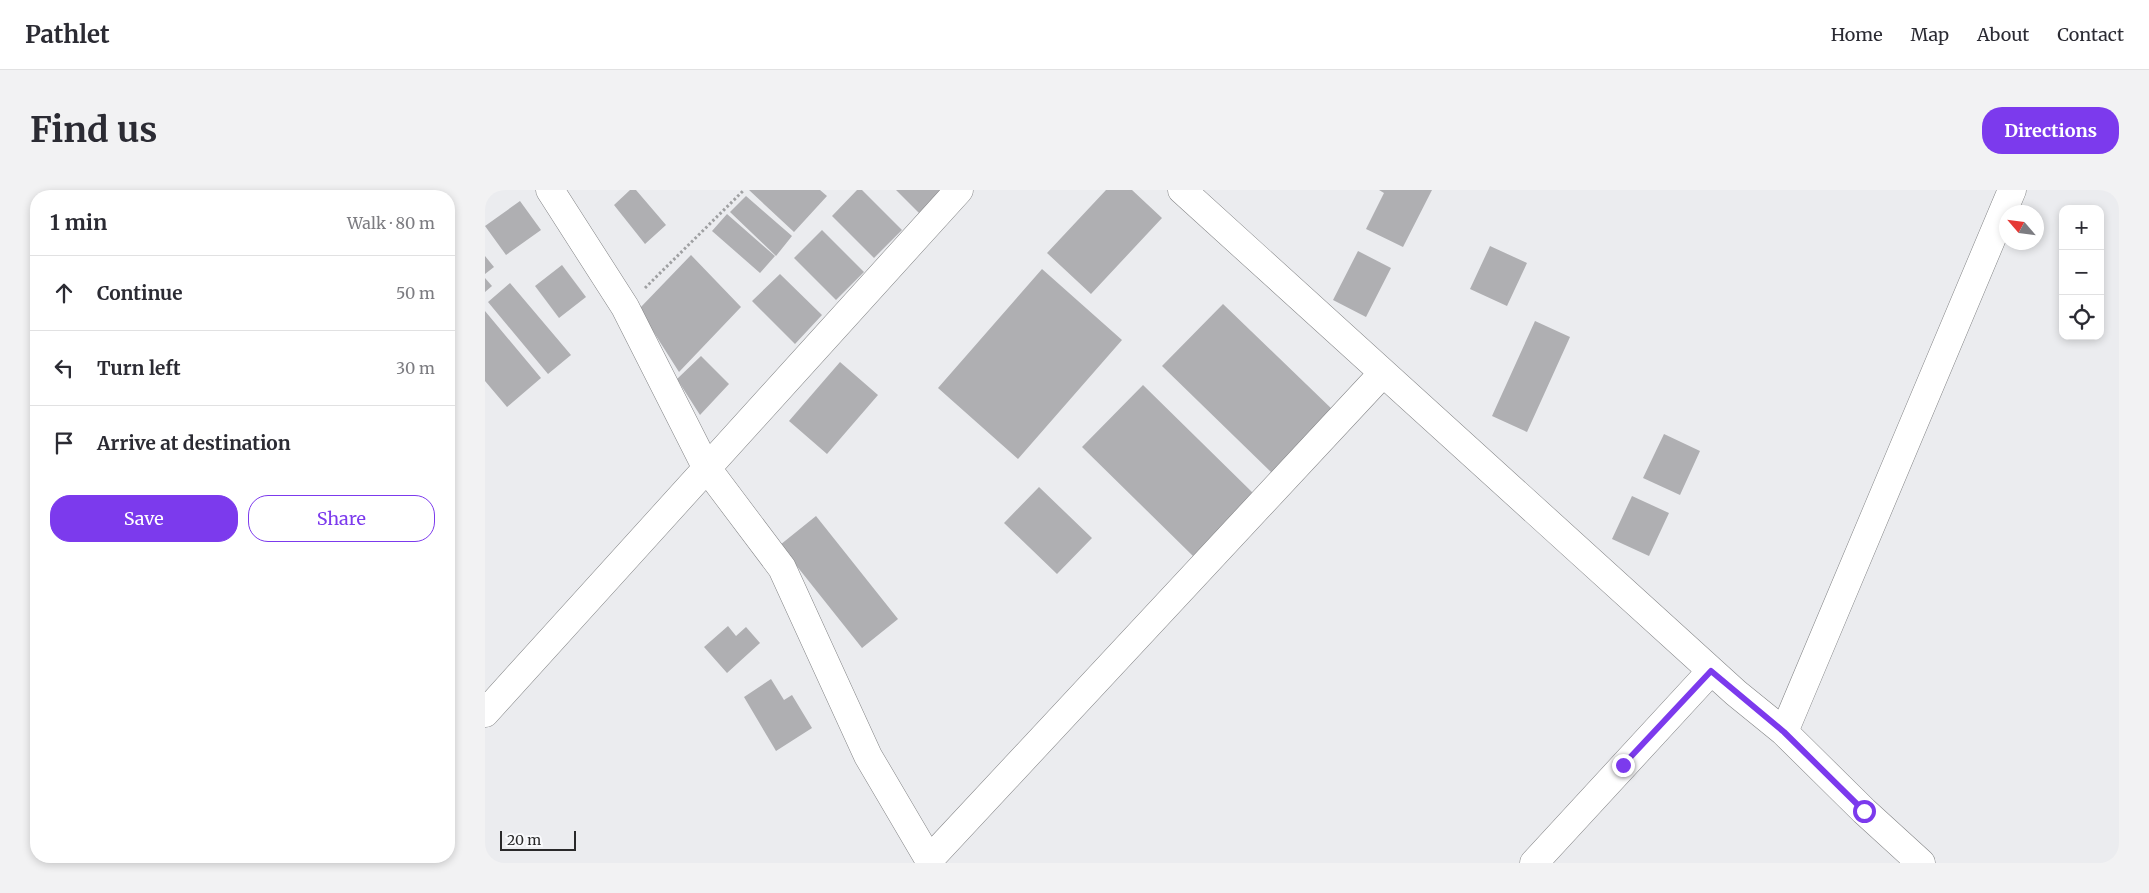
<!DOCTYPE html>
<meta charset="utf-8">
<style>
body{margin:0;font-family:Merriweather,serif;background:#f2f2f3;color:#2b2b33}
.controls{position:absolute;right:15px;top:15px;display:grid;overflow:hidden;border-radius:10px;box-shadow:0 2px 8px #0003}
.controls button{width:45px;height:45px;display:grid;place-items:center;padding:0;border:0;border-bottom:1px solid #e1e1e2;background:#fff;color:#2b2b33;font:25px sans-serif}
.compass{position:absolute;left:1514px;top:15px;width:45px;height:45px;border-radius:50%;background:#fff;box-shadow:0 2px 8px #0003;rotate:298deg}
.scale{position:absolute;left:15px;bottom:12px;width:76px;box-sizing:border-box;padding-left:5px;border:2px solid #29292a;border-top:0;font-size:14px;line-height:18px;white-space:nowrap;color:#29292a;-webkit-text-stroke:4px #f9fafc;paint-order:stroke}
.stop{position:absolute;width:15px;height:15px;margin:-11px;border:4px solid #7c3aed;border-radius:50%;background:#fff}
.stop.end{background:#7c3aed;border-color:#fff;box-shadow:0 1px 5px #0008}
.list{margin:0;padding:0;list-style:none}
h2{display:flex;justify-content:space-between;align-items:center;height:65px;margin:0;padding:0 20px;font-size:21px}
h2 small{font-size:16px;font-weight:400;color:#7c7c81}
.list li{display:grid;grid-template-columns:32px 1fr auto;gap:15px;align-items:center;box-sizing:border-box;height:75px;padding:0 20px;border-top:1px solid #e1e1e2}
.list b{display:block;font-size:19px;white-space:nowrap}
.list em{font-size:16px;font-style:normal;color:#7c7c81}
.actions{display:flex;gap:10px;padding:15px 20px}
.actions a{flex:1;padding:11px 0;border:1px solid #7c3aed;border-radius:20px;text-align:center;font-size:18px;color:#7c3aed}
.actions .main{background:#7c3aed;color:#fff}
.icon{flex:none;width:28px;height:28px;fill:none;stroke:currentColor;stroke-width:2;stroke-linecap:round;stroke-linejoin:round}
.map{position:relative;flex:none;width:1634px;height:673px;overflow:hidden;border-radius:20px}
header{display:flex;align-items:center;gap:30px;box-sizing:border-box;height:70px;padding:0 25px;background:#fff;border-bottom:1px solid #e1e1e2}
header strong{font-size:24px}
nav{display:flex;gap:28px;margin-inline-start:auto;font-size:18px}
.intro{display:flex;align-items:center;justify-content:space-between;box-sizing:border-box;height:120px;padding:0 30px}
h1{margin:0;font-size:35px}
.button{padding:12px 22px;border-radius:20px;background:#7c3aed;color:#fff;font-size:18px;font-weight:700}
main{display:flex;gap:30px;padding:0 30px}
aside{flex:1;background:#fff;border-radius:20px;box-shadow:0 2px 8px #0003}
.map>svg:first-child{display:block}
</style>
<header>
<strong>Pathlet</strong>
<nav><a>Home</a><a>Map</a><a>About</a><a>Contact</a></nav>
</header>
<div class="intro"><h1>Find us</h1><a class="button">Directions</a></div>
<main>
<aside>
<h2>1 min<small>Walk · 80 m</small></h2>
<ul class="list">
<li><svg class="icon" aria-label="ahead" viewBox="0 0 24 24"><path d="M12 20V5M6 11l6-6 6 6"/></svg><div><b>Continue</b></div><em>50 m</em></li>
<li><svg class="icon" aria-label="left" viewBox="0 0 24 24"><path d="M17 20v-9H6M10 6l-5 5 5 5"/></svg><div><b>Turn left</b></div><em>30 m</em></li>
<li><svg class="icon" aria-label="arrive" viewBox="0 0 24 24"><path d="M6 21V4h12l-3 4 3 4H6"/></svg><div><b>Arrive at destination</b></div></li>
</ul>
<div class="actions"><a class="main">Save</a><a>Share</a></div>
</aside>
<div class="map">
<svg width="1634" height="673" viewBox="0 0 1634 673">
<rect width="100%" height="100%" fill="#ebecef"/>
<path fill="#afafb2" d="M145,0H151L181,35L160,54L129,15Z
M264,0H335L342,6L309,42Z
M372,0H377L417,40L389,68L347,26Z
M411,0H457L434,23Z
M621,0H647L677,28L606,104L562,63Z
M894,0H947L918,57L881,39L899,3Z
M261,6L307,46L291,66L245,22Z
M35,11L56,40L21,65L0,36Z
M242,24L290,66L275,83L227,41Z
M337,40L379,82L351,110L309,68Z
M1005,56L1042,73L1022,116L985,99Z
M873,61L906,78L881,127L848,110Z
M206,65L256,117L194,182L154,119Z
M0,66L9,77L0,84Z
M77,75L101,107L74,128L50,96Z
M557,79L637,150L533,269L453,198Z
M295,84L337,125L310,154L267,111Z
M0,88L7,96L0,102Z
M25,93L86,165L63,184L3,112Z
M738,114L850,222L789,285L677,176Z
M0,121L56,188L22,217L0,191Z
M1050,131L1085,147L1042,242L1007,226Z
M216,166L244,194L215,225L192,189Z
M355,172L393,205L342,264L304,231Z
M658,195L769,304L708,366L597,257Z
M1179,244L1215,261L1195,305L1158,288Z
M554,297L607,348L572,384L519,333Z
M1147,306L1184,323L1164,366L1127,349Z
M331,326L413,429L377,458L295,355Z
M243,436L251,446L261,437L275,453L242,483L219,457Z
M286,489L299,510L307,505L327,538L291,561L259,507Z"/>
<g fill="none" stroke-linecap="round" stroke-linejoin="round">
<defs>
<path id="minor" d="M65,0L140,117L221,277L297,378L383,566L446,673
M697,0L1251,503L1299,542L1379,621L1436,673
M0,523L474,0
M1299,542L1527,0
M444,670L898,183
M1049,673L1226,481"/>
</defs>
<use href="#minor" stroke="#828385" stroke-width="29"/>
<path stroke="#9fa0a2" stroke-width="3" stroke-dasharray="2.5 2.5" stroke-linecap="butt" d="M160,98L259,0"/>
<use href="#minor" stroke="#fff" stroke-width="28"/>
</g>
<g fill="none" stroke-linecap="round" stroke-linejoin="round">
<path stroke="#7c3aed" stroke-width="6" d="M1138,575L1226,481L1299,542L1379,621"/>
</g>
</svg>
<div class="controls">
<button>+</button>
<button>−</button>
<button><svg class="icon" aria-label="locate" viewBox="0 0 24 24"><circle cx="12" cy="12" r="6"/><path d="M12 2v4M12 18v4M2 12h4M18 12h4"/></svg></button>
</div>
<svg class="compass" viewBox="-18 -18 36 36"><path d="M0-13l5 13h-10z" fill="#e53935"/><path d="M0 13l5-13h-10z" fill="#7c7c81"/></svg>
<div class="scale">20 m</div>
<div class="stop" style="left:1379px;top:621px"></div>
<div class="stop end" style="left:1138px;top:575px"></div>
</div>
</main>
